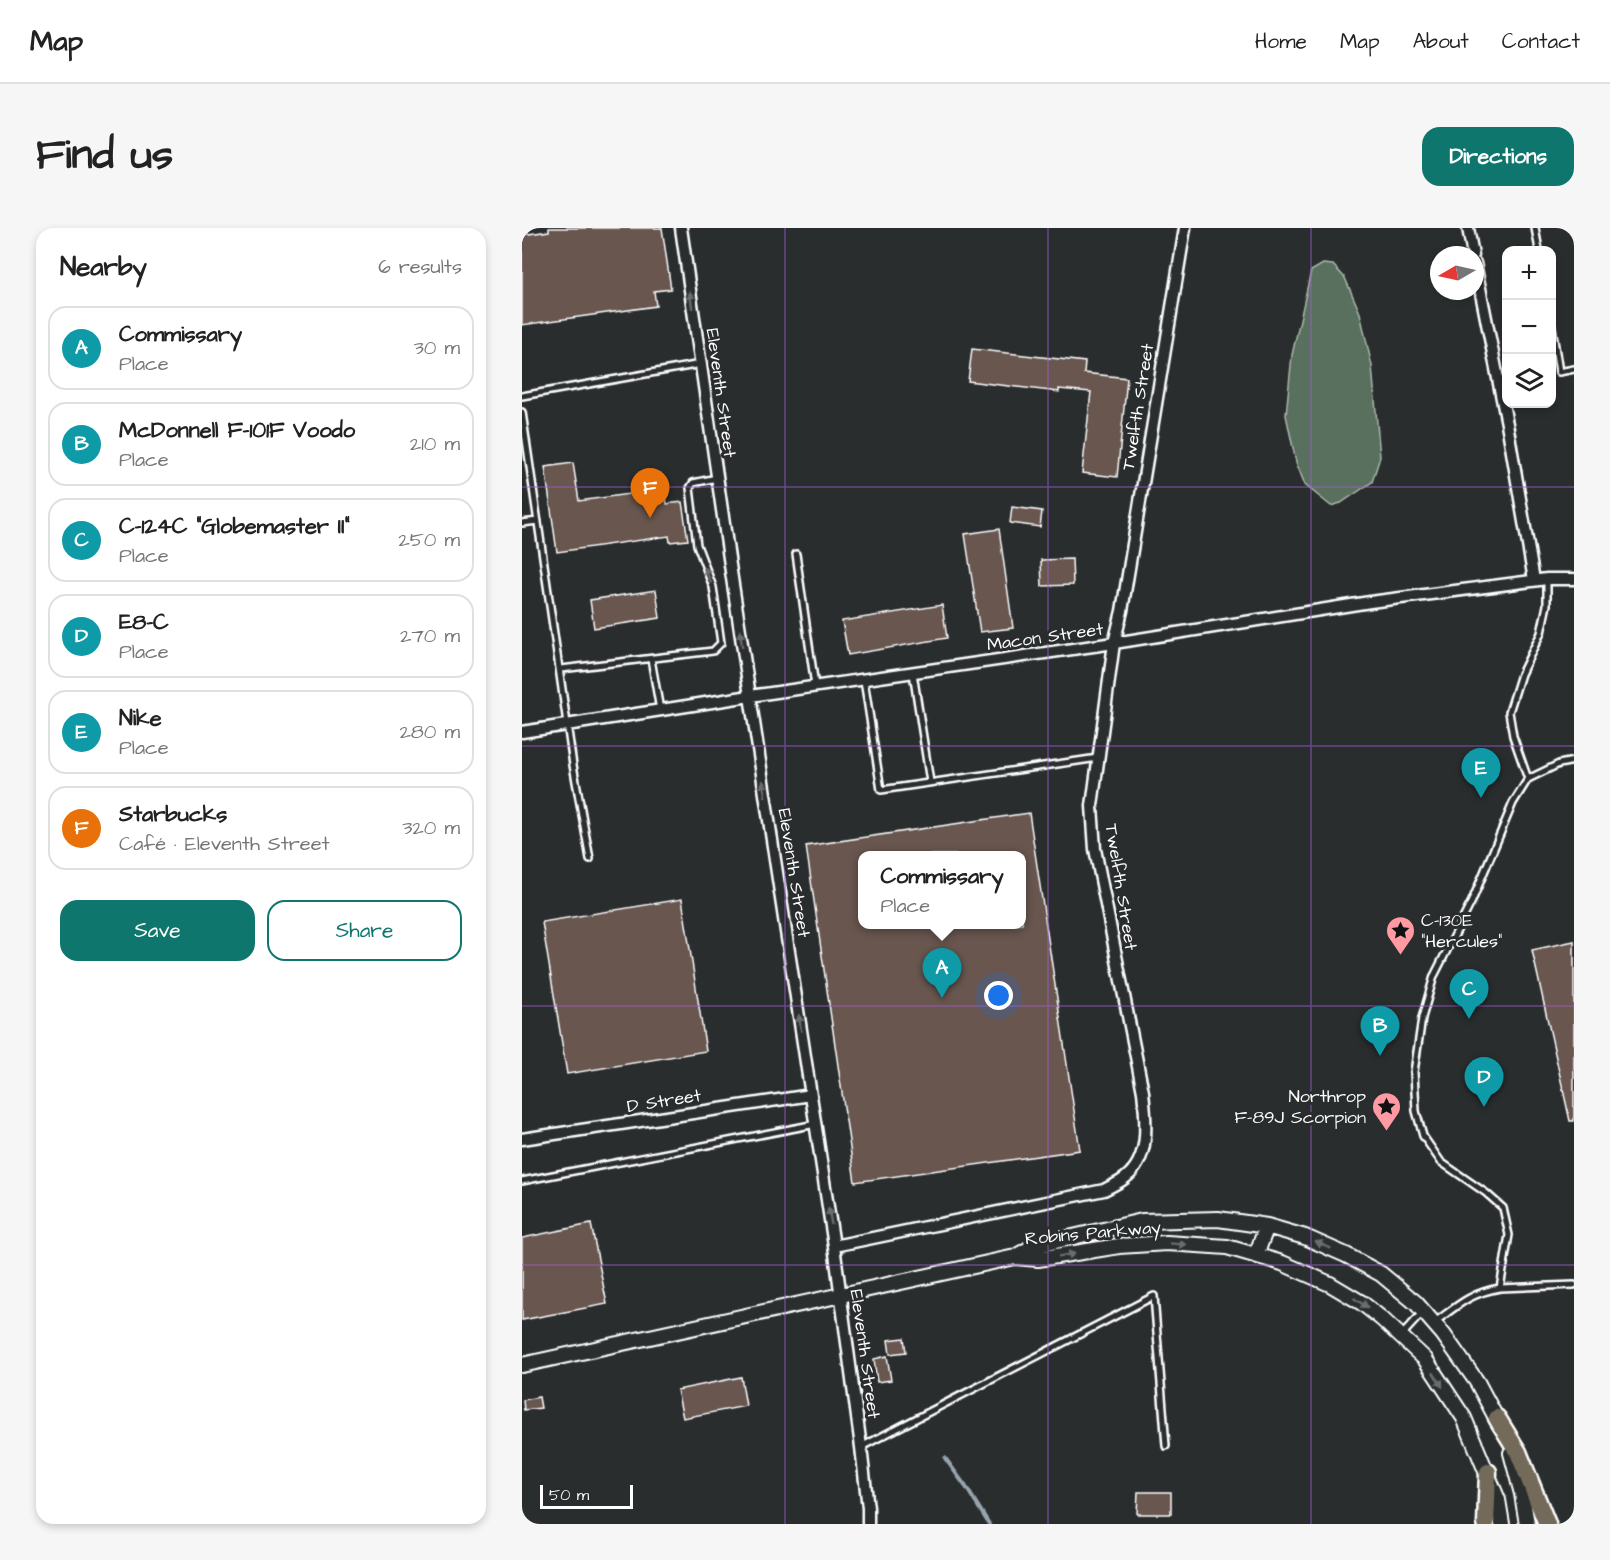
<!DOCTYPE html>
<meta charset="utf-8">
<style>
body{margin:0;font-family:"Architects Daughter",sans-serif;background:#f6f6f6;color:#222}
.controls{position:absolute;right:18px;top:18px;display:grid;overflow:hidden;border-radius:12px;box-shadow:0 3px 9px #0003}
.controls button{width:54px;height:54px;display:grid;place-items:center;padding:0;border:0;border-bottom:2px solid #e0e0e0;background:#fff;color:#222;font:30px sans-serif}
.compass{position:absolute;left:908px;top:18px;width:54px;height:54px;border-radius:50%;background:#fff;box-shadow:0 3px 9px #0003;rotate:261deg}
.scale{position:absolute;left:18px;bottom:15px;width:93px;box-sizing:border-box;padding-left:6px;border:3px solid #fff;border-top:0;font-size:16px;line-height:21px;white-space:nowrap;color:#fff;-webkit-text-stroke:4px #2a2d2e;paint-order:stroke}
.you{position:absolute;left:477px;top:768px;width:21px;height:21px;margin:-15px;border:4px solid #fff;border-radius:50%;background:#1a73e8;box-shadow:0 0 0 9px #1a73e833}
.badge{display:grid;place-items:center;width:39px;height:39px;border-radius:50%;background:#0f766e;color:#fff;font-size:20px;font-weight:700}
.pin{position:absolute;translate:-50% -50px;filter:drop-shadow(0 2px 3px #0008)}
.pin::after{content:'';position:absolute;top:32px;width:21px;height:18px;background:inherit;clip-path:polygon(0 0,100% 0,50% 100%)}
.popup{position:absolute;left:336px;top:623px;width:168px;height:78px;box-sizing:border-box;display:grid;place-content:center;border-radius:12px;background:#fff;filter:drop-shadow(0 2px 4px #0005);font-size:20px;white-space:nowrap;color:#767676}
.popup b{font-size:22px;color:#222}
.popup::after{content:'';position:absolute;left:50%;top:100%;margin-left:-12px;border:12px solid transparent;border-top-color:#fff}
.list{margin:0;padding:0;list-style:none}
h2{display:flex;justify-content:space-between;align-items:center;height:78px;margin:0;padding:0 24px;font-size:26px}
h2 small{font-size:20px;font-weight:400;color:#767676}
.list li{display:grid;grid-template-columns:39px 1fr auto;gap:18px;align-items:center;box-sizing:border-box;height:84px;margin:0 12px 12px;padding:0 12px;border:2px solid #e0e0e0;border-radius:18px}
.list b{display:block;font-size:22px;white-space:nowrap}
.list p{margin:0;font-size:20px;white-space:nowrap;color:#767676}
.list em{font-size:20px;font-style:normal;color:#767676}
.actions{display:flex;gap:12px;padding:18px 24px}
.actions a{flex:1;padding:14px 0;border:2px solid #0f766e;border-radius:18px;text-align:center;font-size:21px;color:#0f766e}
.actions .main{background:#0f766e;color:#fff}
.icon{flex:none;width:33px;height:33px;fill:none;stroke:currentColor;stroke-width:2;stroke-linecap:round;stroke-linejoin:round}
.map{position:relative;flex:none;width:1052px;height:1296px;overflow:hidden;border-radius:18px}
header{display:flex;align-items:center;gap:36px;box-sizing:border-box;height:84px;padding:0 30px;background:#fff;border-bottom:2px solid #e0e0e0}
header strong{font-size:28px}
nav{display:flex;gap:33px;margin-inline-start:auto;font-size:21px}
.intro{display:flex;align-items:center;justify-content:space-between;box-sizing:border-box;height:144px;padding:0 36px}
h1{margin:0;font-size:42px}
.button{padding:15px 27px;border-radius:18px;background:#0f766e;color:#fff;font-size:21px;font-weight:700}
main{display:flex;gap:36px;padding:0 36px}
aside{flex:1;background:#fff;border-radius:18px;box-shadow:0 3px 9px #0003}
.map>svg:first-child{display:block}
</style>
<header>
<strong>Map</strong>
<nav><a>Home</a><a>Map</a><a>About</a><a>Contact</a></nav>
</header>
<div class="intro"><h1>Find us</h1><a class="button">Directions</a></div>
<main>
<aside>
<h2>Nearby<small>6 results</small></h2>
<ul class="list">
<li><span class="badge" style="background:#0f9aa8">A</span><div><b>Commissary</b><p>Place</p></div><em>30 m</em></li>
<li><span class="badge" style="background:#0f9aa8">B</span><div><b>McDonnell F-101F Voodo</b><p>Place</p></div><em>210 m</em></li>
<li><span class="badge" style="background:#0f9aa8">C</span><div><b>C-124C “Globemaster II”</b><p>Place</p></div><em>250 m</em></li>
<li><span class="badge" style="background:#0f9aa8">D</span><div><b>E8-C</b><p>Place</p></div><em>270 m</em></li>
<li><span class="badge" style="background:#0f9aa8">E</span><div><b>Nike</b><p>Place</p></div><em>280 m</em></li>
<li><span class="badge" style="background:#e8710a">F</span><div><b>Starbucks</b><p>Café · Eleventh Street</p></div><em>320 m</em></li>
</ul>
<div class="actions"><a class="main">Save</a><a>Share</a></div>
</aside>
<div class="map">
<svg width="1052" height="1296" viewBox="0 0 1052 1296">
<rect width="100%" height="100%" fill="#2a2d2e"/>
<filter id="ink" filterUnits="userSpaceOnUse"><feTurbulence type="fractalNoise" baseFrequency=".0167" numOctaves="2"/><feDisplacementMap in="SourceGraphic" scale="12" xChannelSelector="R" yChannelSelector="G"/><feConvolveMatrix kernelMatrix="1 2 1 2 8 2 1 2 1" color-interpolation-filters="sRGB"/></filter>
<g filter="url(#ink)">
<path fill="#59705d" stroke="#acb8ae" stroke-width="1.5" d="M801,36L811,37L823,50L838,85L850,138L858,229L850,254L819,275L809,278L783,257L774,234L764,187L770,127L789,43Z"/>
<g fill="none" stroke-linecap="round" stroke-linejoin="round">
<path stroke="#97a4ad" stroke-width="4" d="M423,1230L444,1259L467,1296"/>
</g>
<path fill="#685750" stroke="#fff" stroke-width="1.5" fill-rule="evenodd" d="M27,0H140L149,61L132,63L134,78L0,97V7L27,3Z
M450,121L563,134L562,145L605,150L595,249L560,245L569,164L537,161V164L446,153Z
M51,235L57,273L143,261L145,276L160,274L166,312L148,314L147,308L35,324L23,239Z
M490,279L520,283L518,299L488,295Z
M477,301L491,400L458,404L443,306Z
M550,331L551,357L520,358L519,332Z
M134,362L138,390L72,400L68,372Z
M420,377L425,410L326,427L320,393Z
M507,585L558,922L333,954L284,618ZM340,627H500V696H340Z
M160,671L184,823L45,846L20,694Z
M1052,713V893H1048L1010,722Z
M69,996L85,1076L0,1092V1010Z
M382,1110L384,1124L368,1126L366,1112Z
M365,1128L369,1152L355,1154L352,1131Z
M219,1149L224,1178L161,1190L155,1162Z
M17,1169L19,1180L2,1182L1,1172Z
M616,1264H649V1286H615Z"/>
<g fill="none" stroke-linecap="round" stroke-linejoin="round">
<defs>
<path id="service" d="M1013,0L1017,22
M1030,99L1037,144L1052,141
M0,168L179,136
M0,184L51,537L68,631
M0,295L16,293
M274,326L293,458
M129,431L138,482
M39,441L191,423L199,415L191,359L175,317L168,260L171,255L195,250
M391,445L408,554
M342,452L359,562L576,530
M1052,533L1037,536L1006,551L991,575L950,673L912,748L900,790L892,844L894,883L901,908L919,934L964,965L981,980L987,1007L978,1060L1052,1057
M1006,551L991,508L987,484L999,446L1019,405L1025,377V351
M0,953L294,896
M912,1095C936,1077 948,1065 978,1060
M880,1107L900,1085
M339,1219L632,1068L644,1218"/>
<path id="minor" d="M159,0L208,337L312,1018L339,1219L346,1280V1296
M946,0L951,27
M953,35L986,201L1012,352
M0,504L228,468L592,415L848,374L1025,351H1052
M0,911L289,867
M312,1018L582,962C589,958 597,955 603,950C629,931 624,892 621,864L573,621L570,578L592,415L600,383L663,0"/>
<path id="tertiary" d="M734,1027L745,998
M493,1029L512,1018L620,993L696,991L745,998L783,1009L824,1027L859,1046L894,1075L921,1106L955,1154L979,1199
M0,1137L493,1029L516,1031L597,1018L645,1015L705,1019L760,1035L808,1056L840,1075L860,1091L903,1131L942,1190L976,1272L980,1296
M989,1225L1000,1266L1005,1296"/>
<path id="primary" d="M975,1190L996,1224L1025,1296
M964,1296L966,1244"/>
</defs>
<use href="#service" stroke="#fff" stroke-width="10"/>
<use href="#minor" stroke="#fff" stroke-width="15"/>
<use href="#tertiary" stroke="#fff" stroke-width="18"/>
<use href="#primary" stroke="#fff" stroke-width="21"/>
<use href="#service" stroke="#2a2d2e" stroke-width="5"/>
<use href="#minor" stroke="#2a2d2e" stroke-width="10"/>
<use href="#tertiary" stroke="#2a2d2e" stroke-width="14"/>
<use href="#primary" stroke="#736b5a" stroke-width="16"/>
</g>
<defs><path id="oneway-solid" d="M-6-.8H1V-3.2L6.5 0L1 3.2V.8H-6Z" transform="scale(1.5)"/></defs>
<g fill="#6a6c6d">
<use href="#oneway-solid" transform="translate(169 72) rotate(-98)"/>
<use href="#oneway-solid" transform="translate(186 347) rotate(-111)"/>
<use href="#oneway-solid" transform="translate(219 411) rotate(-99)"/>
<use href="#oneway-solid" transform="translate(242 561) rotate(-99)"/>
<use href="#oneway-solid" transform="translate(278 795) rotate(-99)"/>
<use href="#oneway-solid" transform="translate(308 988) rotate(-99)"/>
<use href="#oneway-solid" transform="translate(656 1016) rotate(4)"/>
<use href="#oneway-solid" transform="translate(801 1017) rotate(-156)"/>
<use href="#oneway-solid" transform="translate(545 1027) rotate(-9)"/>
<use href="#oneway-solid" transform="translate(839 1075) rotate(33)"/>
<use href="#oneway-solid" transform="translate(916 1152) rotate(57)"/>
</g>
</g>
<path fill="none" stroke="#9c61cf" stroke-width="1.5" stroke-opacity="0.55" d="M263,0V1296M526,0V1296M789,0V1296M0,259H1052M0,518H1052M0,778H1052M0,1037H1052"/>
<defs>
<symbol id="sight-pin" viewBox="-11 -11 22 30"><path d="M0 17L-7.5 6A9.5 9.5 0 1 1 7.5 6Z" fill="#ff9aa2" stroke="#2a2d2e"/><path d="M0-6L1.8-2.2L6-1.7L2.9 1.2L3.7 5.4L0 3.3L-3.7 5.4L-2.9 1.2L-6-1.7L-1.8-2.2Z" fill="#111"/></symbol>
</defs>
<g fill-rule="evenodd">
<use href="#sight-pin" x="862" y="686" width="33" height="45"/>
<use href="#sight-pin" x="848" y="862" width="33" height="45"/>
</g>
<g text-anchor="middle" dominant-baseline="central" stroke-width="6" stroke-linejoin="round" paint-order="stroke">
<g font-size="18" fill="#fff" stroke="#2a2d2e">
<text transform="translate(199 165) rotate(82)">Eleventh Street</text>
<text transform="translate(616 179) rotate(-81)">Twelfth Street</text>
<text transform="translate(523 409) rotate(-8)">Macon Street</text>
<text transform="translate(272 645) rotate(81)">Eleventh Street</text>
<text transform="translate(599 659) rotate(81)">Twelfth Street</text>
<text transform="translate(142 873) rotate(-9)">D Street</text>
<text transform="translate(571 1005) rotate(-5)">Robins Parkway</text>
<text transform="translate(343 1126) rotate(82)">Eleventh Street</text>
</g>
<g font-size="18" fill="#fff" stroke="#2a2d2e" text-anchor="start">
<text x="899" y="692">C-130E<tspan x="899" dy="21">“Hercules”</tspan></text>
<text x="844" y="868" text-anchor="end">Northrop<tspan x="844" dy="21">F-89J Scorpion</tspan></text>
</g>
</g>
</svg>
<div class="controls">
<button>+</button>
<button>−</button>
<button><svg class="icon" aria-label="layers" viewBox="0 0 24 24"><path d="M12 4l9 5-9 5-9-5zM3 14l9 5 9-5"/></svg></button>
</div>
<svg class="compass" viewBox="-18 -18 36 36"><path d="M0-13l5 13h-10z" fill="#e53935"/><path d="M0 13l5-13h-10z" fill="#767676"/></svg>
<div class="scale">50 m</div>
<div class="you"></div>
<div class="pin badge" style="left:420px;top:770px;background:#0f9aa8">A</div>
<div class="popup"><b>Commissary</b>Place</div>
<div class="pin badge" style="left:858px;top:828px;background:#0f9aa8">B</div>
<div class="pin badge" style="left:947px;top:791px;background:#0f9aa8">C</div>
<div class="pin badge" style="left:962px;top:879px;background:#0f9aa8">D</div>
<div class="pin badge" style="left:959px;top:570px;background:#0f9aa8">E</div>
<div class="pin badge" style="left:128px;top:290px;background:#e8710a">F</div>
</div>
</main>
